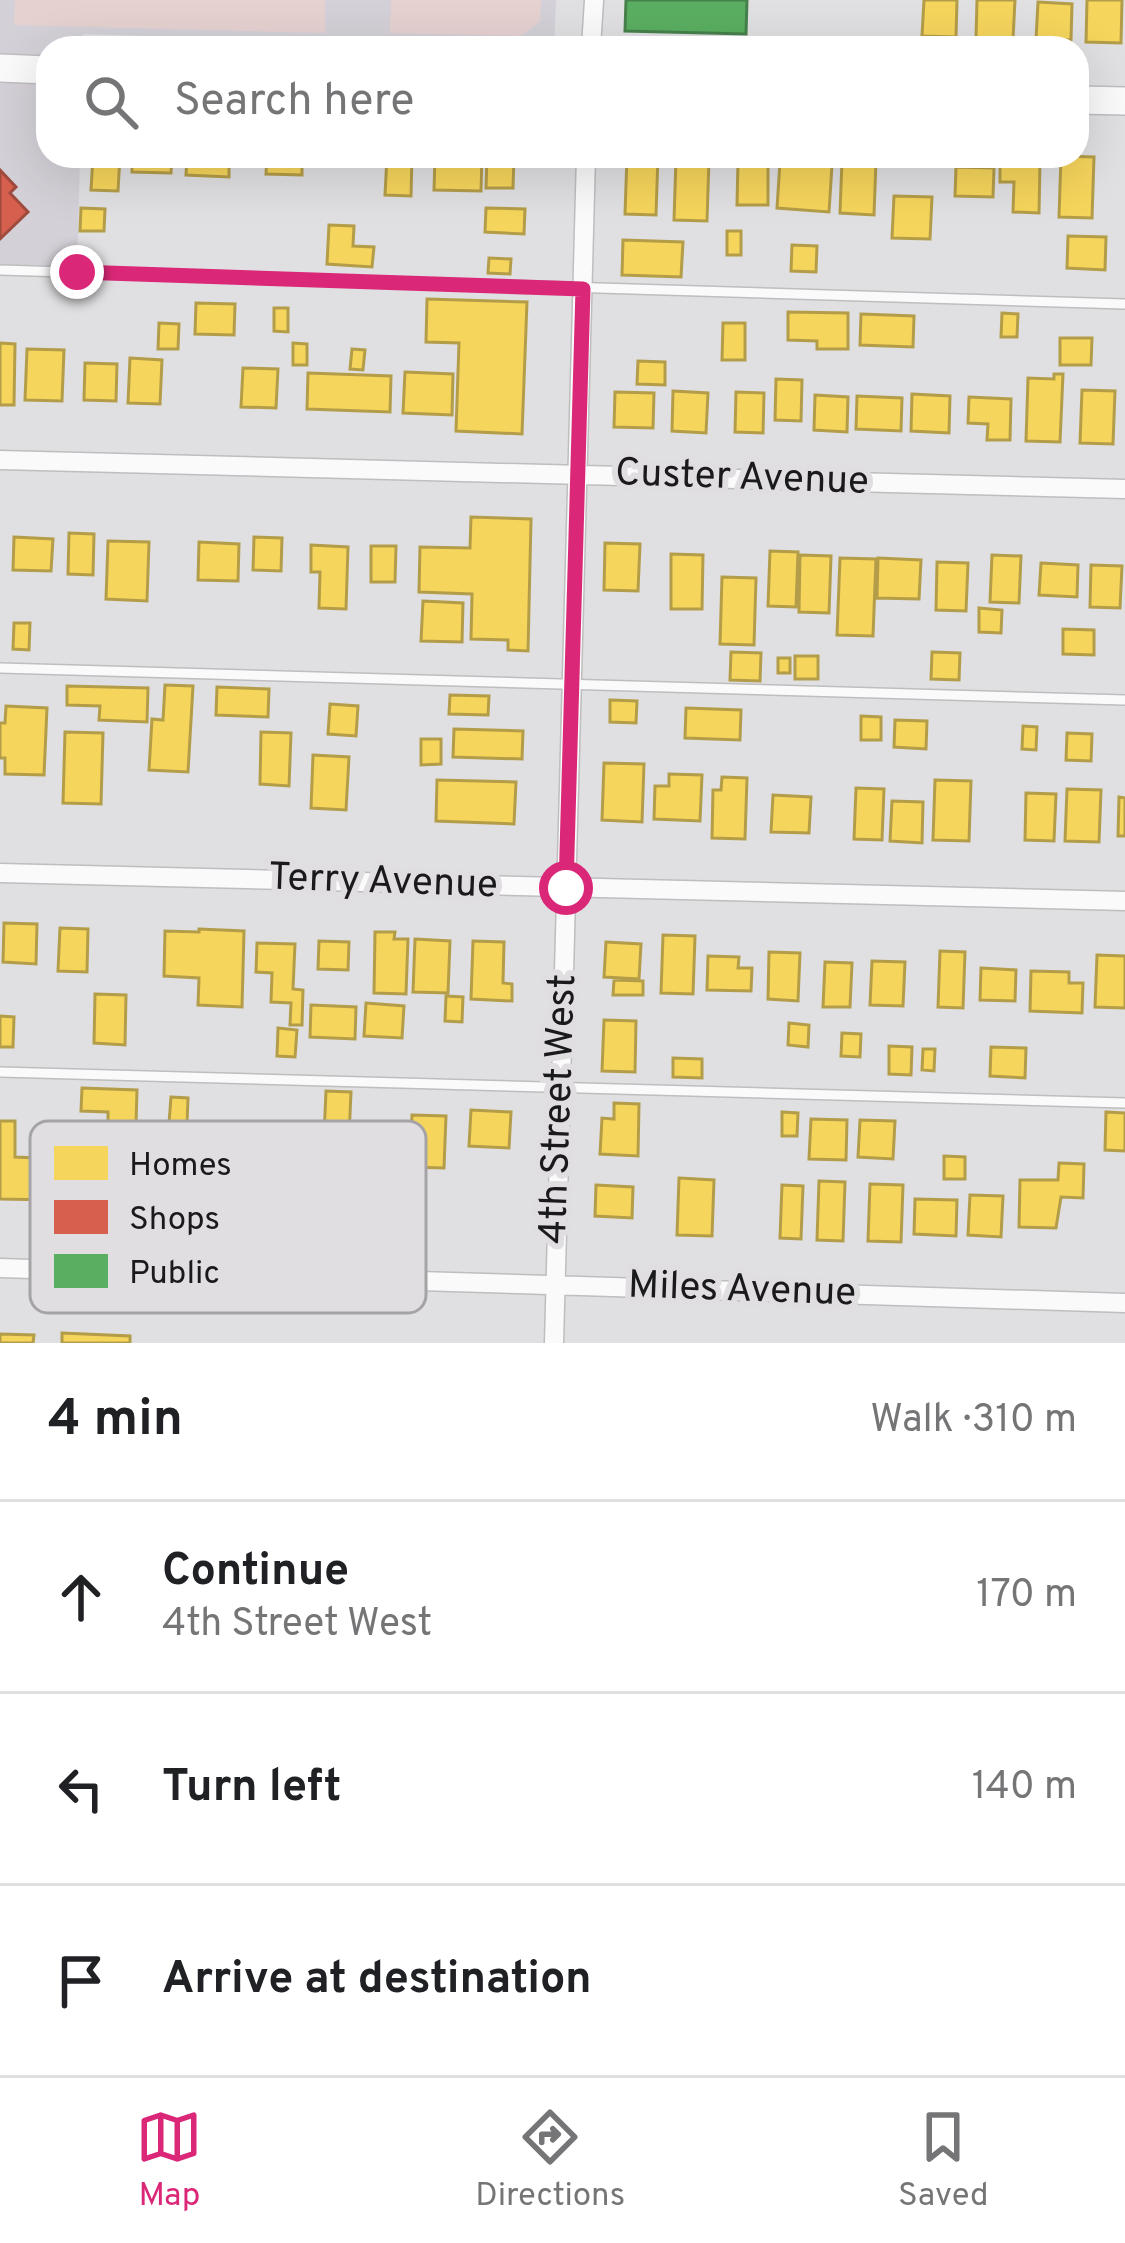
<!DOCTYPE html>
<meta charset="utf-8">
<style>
body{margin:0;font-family:Overpass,sans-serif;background:#f2f2f2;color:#202124}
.stop{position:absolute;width:36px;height:36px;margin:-27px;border:9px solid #db2777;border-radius:50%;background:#fff}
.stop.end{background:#db2777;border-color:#fff;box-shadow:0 3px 12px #0008}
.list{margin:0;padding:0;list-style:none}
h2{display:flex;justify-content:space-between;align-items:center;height:156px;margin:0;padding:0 48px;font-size:51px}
h2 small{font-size:39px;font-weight:400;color:#757577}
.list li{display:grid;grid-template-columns:78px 1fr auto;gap:36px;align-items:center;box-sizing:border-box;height:192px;padding:0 48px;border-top:3px solid #e0e0e0}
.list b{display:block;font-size:45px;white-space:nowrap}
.list p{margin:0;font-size:39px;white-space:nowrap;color:#757577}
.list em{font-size:39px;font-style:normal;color:#757577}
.icon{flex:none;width:66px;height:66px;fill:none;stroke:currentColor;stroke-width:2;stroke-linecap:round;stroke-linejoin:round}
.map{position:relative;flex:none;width:1125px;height:1343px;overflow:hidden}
.search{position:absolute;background:#fff;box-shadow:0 12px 48px #0002;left:36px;right:36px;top:36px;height:132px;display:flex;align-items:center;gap:30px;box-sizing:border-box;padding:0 42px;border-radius:36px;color:#757577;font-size:45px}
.sheet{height:732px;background:#fff}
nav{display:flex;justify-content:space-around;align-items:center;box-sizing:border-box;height:168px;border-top:3px solid #e0e0e0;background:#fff;font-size:33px;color:#757577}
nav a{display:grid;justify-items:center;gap:6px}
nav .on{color:#db2777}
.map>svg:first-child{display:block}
</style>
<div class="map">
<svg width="1125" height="1343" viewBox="0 0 1125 1343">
<rect width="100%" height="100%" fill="#e0dfe1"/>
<path fill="#d4d0d7" d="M0,0H556L554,48L83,34L82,48H48V156H80L77,272L0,270Z"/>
<path fill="#e6d1d1" d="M15,0H325V33L14,25Z
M391,0H541L540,21L521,36L390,33Z"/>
<path fill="#f6d55c" stroke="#b49d48" stroke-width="3" d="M924,0H957L956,37L922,36Z
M977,0H1015L1013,39L976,38Z
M1087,0H1122L1121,43L1086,42Z
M1038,2L1072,4L1071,40L1036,39Z
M93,156H120L118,191L91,190Z
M132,156H172L171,173L132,172Z
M187,156H229V177L186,175Z
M267,156H302V175L266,174Z
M387,156H412L411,196L385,195Z
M435,156H482L481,191L434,190Z
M487,156H514L513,188H486Z
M627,156H658L656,215L625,214Z
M1061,156L1094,157L1092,218L1059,217Z
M676,159L709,160L707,221L674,220Z
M842,160L876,161L874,215L840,213Z
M1000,160L1040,161L1039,213L1013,212L1014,182H1000Z
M738,161L768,162V205H737Z
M780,162L832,165L829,212L777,208Z
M956,167L994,168L993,197L955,196Z
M894,196L932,197L930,239L892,238Z
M81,208L105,209L104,231H80Z
M486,208L525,209L524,234L485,232Z
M329,225L354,226L353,246L374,247L372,267L327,264Z
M727,231H741V255H727Z
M1068,236L1106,237L1105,270L1067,268Z
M623,240L683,242L681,277L622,275Z
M792,245L817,246L816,272L791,271Z
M489,258L511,259L510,274L488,273Z
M427,299L527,302L522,434L456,431L459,343L426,342Z
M196,303L235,304L234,335L195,334Z
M274,308H288V332L274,331Z
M788,312L848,313V349H817V341L788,340Z
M1002,313L1018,314L1017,337H1001Z
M861,314L914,316L913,347L860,345Z
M159,323L179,324L178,349H158Z
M723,323H745V360H722Z
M1060,338H1092L1091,365H1060Z
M0,343L15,344L14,405H0Z
M293,343L307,344V365H293Z
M27,349L64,350L62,401L25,400Z
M352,349L365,350L363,370L350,369Z
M130,358L162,360L160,404L128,403Z
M638,361L665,362V385L637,384Z
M85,363L117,364L116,401L84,400Z
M243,368L278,369L276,408L241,407Z
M405,372L453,374L452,415L403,413Z
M308,373L391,376L390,412L307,409Z
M1054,374H1063L1060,442L1026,441L1028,378L1054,379Z
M776,379L802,380L801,421L775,420Z
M1082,390L1115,391L1113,444L1080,443Z
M673,391L708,393L706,433L672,431Z
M615,392L654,393L653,428L614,427Z
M736,392L764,393L763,433L735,432Z
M912,394L950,396L949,433L911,431Z
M815,395L848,397L847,432L814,430Z
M857,396L902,398L901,431L856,429Z
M969,397L1011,399L1010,440H987L988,424L968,423Z
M471,517L531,519L528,651L508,650V640L471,639L472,594L419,592L420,547L470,548Z
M69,533L94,534L93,575L68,574Z
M14,537L53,539L51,571L13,570Z
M254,537L282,538L281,571L253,570Z
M108,541L149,542L147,601L106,599Z
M199,542L239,544L238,581L198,580Z
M605,543L640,544L638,591L604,590Z
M311,545L348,547L346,609L319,608L320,572H311Z
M371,546H396L395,582H371Z
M770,551L798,552L796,607L768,606Z
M671,554L703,555L702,609H671Z
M800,555L831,556L829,613L799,612Z
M992,555L1021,556L1019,603L990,602Z
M840,558L876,559L873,636L837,635Z
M878,558L921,560L919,599L877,598Z
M937,562L968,563L966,611L936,610Z
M1041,563L1078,565L1077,597L1039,595Z
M1091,565L1122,566L1120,608L1090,607Z
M722,577L756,578L754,645L720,644Z
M423,601L463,603L462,642L421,641Z
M979,608L1002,610L1001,633L979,632Z
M14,623H30L29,650L13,649Z
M1063,629L1094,630V655L1063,654Z
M731,652L761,653L760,681L730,680Z
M932,652L960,653L959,680L931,679Z
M795,656H818V679H795Z
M778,658H790V673H778Z
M165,685L193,686L188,772L149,770L152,719L163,720Z
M67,686L148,688L147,722L99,720L100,706L67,705Z
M217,687L269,689L268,717L216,715Z
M450,695L489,696L488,715L449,714Z
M610,700L637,701L636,723L610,722Z
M330,704L358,706L356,736L328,734Z
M6,706L47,708L44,775L5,774V758H0V723H5Z
M686,708L741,710L740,740L685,738Z
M861,716L881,717V740H861Z
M895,720L927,721L926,749L894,747Z
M1023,726L1037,727L1036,750L1022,749Z
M454,729L523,731L522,759L453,757Z
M65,732L103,733L101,804L63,803Z
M261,732L291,733L289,786L260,784Z
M1067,733L1092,734L1091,761L1066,760Z
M421,739H441V764L421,765Z
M313,755L349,757L346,810L311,808Z
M604,763L644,764L642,822L602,820Z
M669,774L702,775L700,821L654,819L655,786H669Z
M722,777L747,778L745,839L712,838L713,790H721Z
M437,780L516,782L514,824L436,821Z
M935,780L971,781L969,841L933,840Z
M856,788L884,789L882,840L854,839Z
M1067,789L1101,790L1099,842L1065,841Z
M1026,793L1056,794L1054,841L1025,840Z
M773,795L811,797L809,833L771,832Z
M1119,797L1125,798V836H1118Z
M892,801L923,802L922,843L890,841Z
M4,923L37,924L36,964L3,962Z
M60,928L88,929L87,972L58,971Z
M199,929L244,931L242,1007L198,1005L199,978L164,976L165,931L199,932Z
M375,932H395L394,939H408L406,994L374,993Z
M663,935L695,936L693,994L661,993Z
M415,939L450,941L448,993L413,992Z
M319,941L349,942L348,970L318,969Z
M473,941L504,942L503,983L512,984V1001L471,999Z
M606,942L641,944L639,979L604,977Z
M257,943L295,944L293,989L303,990L302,1025H290L291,1003L271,1002L272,973L256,972Z
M940,951L965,952L963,1008L938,1007Z
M769,952L800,953L798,1001L768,999Z
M1097,955L1125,956V1008L1095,1007Z
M708,956L739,957L738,968H752L751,991L707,990Z
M872,961L905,962L903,1006L870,1005Z
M825,962L852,963L850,1007H823Z
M981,968L1016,970L1015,1001L980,1000Z
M1031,971L1069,972V983H1083L1082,1013L1030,1011Z
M614,980L643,981V995H613Z
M95,994L126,995L125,1045L94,1043Z
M446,996L463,997L462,1022L445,1021Z
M366,1003L404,1006L402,1038L364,1036Z
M311,1005L356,1007L355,1039L310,1037Z
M0,1016L14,1017L13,1047H0Z
M604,1020L636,1021L635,1072L602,1071Z
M789,1023L809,1025L808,1047L788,1045Z
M278,1028L297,1030L295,1057L277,1056Z
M842,1033L861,1034L860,1057L841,1056Z
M889,1046L912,1047L911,1075L889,1074Z
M991,1047L1026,1048L1025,1078L990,1076Z
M923,1049H935L934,1071L922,1070Z
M673,1058L702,1059V1078L673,1077Z
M82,1088L137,1090L136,1125L108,1124V1112L81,1111Z
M326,1091L351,1092L349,1137L324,1136Z
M171,1097L188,1098L187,1124L169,1123Z
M614,1103L639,1104L638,1156L600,1154L602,1118L614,1119Z
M471,1110L511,1112L509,1148L469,1146Z
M782,1112L798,1113L797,1136H782Z
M1106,1112L1125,1113V1151L1105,1150Z
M412,1115L446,1116L444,1168L410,1167Z
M811,1119L847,1120L846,1160L809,1159Z
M860,1120L895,1121L893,1159L858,1157Z
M0,1121H15V1157L37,1158V1168H52L51,1200L0,1199Z
M944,1156L965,1157V1179H944Z
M1059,1163L1084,1164L1083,1198L1061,1197L1056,1228L1019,1227L1020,1180H1058Z
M679,1178L714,1180L712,1236L677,1235Z
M819,1181L845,1182L843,1241L817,1240Z
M870,1184L903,1185L901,1242L868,1241Z
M596,1185L633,1187L632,1218L595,1216Z
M782,1185L803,1186L801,1239L780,1238Z
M970,1195L1003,1196L1001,1237L968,1235Z
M915,1199L957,1200L956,1236L914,1234Z
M62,1333L130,1336V1343H62Z
M0,1334L34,1335L33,1343H0Z"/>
<path fill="#d6604d" stroke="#9e4b3e" stroke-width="3" d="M0,170L16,187L10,193L28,212L0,239Z"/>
<path fill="#5aae61" stroke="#47814c" stroke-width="3" d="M626,0H747L746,34L625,31Z"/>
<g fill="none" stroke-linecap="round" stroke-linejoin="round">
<defs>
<path id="lane" d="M0,270L1125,304
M0,668L1125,700
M0,1072L1125,1103"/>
<path id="street" d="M591,48L594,0
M0,460L1125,489
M0,873L1125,901
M0,1268L1125,1303
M554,1343L586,156"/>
<path id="secondary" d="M0,68L48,70
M1077,100L1125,101"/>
</defs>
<use href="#lane" stroke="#bebdbf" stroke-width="12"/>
<use href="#street" stroke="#bebdbf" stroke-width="21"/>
<use href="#secondary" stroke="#bebdbf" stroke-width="30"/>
<use href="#lane" stroke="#fafafa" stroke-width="9"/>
<use href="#street" stroke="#fafafa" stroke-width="18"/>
<use href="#secondary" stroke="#fafafa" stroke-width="27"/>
</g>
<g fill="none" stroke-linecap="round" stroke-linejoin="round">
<path stroke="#db2777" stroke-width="15" d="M77,272L583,289L566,888"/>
</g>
<g text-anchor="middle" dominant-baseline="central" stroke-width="12" stroke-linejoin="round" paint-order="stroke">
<g font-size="39" fill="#1a191b" stroke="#e1dee2">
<text transform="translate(742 479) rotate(2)">Custer Avenue</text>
<text transform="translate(383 883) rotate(2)">Terry Avenue</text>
<text transform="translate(560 1109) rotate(-88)">4th Street West</text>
<text transform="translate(742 1291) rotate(2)">Miles Avenue</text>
</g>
</g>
<rect x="30" y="1121" width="396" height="192" rx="18" fill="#e1dee2" stroke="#a5a3a6" stroke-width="3"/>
<rect x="54" y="1146" width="54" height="34" fill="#f6d55c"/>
<rect x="54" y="1200" width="54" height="34" fill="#d6604d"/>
<rect x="54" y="1254" width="54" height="34" fill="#5aae61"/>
<g font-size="33" fill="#1a191b">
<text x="129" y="1175">Homes</text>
<text x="129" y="1229">Shops</text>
<text x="129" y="1283">Public</text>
</g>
</svg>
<div class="stop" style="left:566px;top:888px"></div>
<div class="stop end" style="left:77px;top:272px"></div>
<div class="search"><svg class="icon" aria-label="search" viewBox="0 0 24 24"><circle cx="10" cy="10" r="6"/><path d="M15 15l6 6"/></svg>Search here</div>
</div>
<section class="sheet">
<h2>4 min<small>Walk · 310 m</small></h2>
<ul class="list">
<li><svg class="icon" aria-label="ahead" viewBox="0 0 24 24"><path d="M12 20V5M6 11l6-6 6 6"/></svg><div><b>Continue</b><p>4th Street West</p></div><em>170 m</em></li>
<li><svg class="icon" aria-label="left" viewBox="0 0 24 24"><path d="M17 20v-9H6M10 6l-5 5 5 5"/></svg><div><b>Turn left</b></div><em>140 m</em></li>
<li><svg class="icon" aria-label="arrive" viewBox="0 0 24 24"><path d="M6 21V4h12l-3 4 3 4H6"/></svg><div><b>Arrive at destination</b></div></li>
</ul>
</section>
<nav>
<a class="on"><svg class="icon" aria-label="map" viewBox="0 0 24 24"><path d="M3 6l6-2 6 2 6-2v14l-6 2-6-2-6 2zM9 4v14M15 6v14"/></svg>Map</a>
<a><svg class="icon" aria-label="directions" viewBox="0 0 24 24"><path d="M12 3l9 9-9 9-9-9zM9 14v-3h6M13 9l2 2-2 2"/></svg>Directions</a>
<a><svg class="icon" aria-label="saved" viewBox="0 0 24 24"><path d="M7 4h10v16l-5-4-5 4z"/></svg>Saved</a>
</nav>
